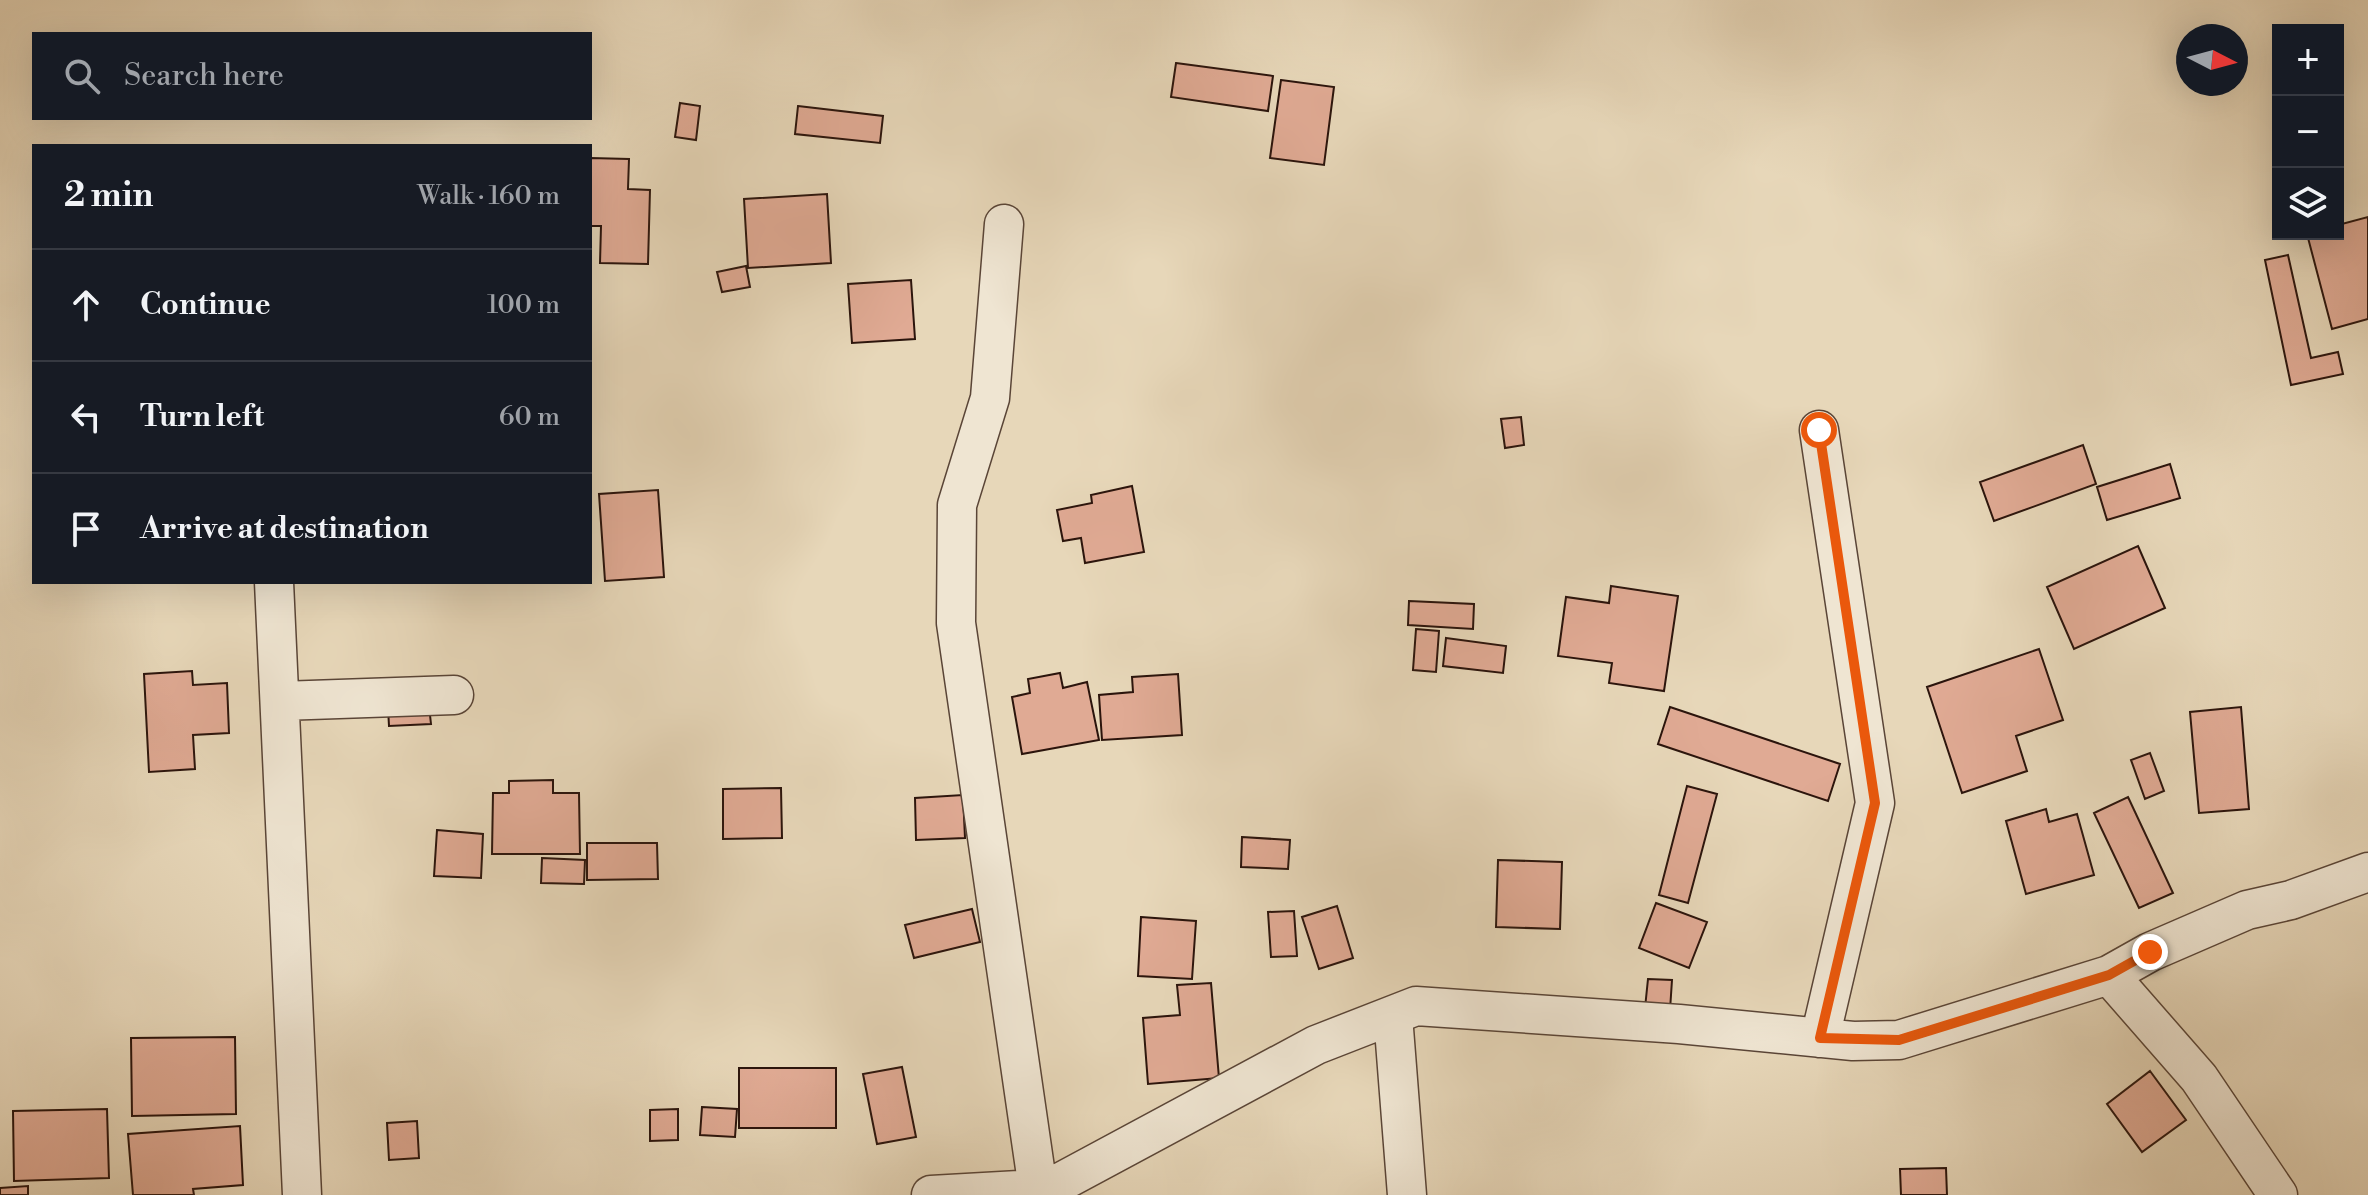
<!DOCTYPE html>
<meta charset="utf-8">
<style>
body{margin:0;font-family:"Libre Bodoni",serif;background:#20242c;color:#f1f3f6}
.controls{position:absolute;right:24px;top:24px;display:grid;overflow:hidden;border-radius:0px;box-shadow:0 8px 32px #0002}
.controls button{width:72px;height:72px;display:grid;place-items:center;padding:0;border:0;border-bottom:2px solid #363941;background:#171b24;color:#f1f3f6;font:40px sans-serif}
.compass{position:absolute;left:2176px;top:24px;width:72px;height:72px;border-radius:50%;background:#171b24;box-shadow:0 8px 32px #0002;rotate:96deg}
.stop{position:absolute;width:24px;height:24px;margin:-18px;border:6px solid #ea580c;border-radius:50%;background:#fff}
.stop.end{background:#ea580c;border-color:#fff;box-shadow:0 2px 8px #0008}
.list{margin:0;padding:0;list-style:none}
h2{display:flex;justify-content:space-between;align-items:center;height:104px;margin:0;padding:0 32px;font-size:34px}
h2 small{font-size:26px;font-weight:400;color:#9ea1a6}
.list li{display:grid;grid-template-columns:52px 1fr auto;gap:24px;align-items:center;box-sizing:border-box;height:112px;padding:0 32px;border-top:2px solid #363941}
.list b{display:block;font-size:30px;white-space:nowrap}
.list em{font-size:26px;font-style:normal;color:#9ea1a6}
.icon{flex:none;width:44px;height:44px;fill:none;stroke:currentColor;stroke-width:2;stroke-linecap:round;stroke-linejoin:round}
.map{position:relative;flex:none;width:2368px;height:1195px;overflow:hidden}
.search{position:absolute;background:#171b24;box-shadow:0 8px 32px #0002;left:32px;top:32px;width:560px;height:88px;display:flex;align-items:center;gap:20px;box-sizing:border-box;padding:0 28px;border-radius:0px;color:#9ea1a6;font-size:30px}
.panel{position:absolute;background:#171b24;box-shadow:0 8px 32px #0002;left:32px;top:144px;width:560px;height:440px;border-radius:0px}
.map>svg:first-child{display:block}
</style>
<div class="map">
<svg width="2368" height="1195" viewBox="0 0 2368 1195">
<rect width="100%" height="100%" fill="#e7d7b9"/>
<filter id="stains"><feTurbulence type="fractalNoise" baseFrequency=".0025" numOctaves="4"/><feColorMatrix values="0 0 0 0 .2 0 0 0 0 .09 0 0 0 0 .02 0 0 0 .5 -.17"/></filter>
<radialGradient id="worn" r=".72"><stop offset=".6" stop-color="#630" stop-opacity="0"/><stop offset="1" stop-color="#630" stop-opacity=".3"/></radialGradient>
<path fill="#e0aa94" stroke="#2b140c" stroke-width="2" d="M1176,63L1273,76L1268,111L1171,97Z
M1281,80L1334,87L1324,165L1270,158Z
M680,103L700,106L696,140L675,137Z
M798,106L883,116L880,143L795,134Z
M590,158L629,159L628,189L650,190L648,264L600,263L601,226H590Z
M827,194L831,263L748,268L744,199Z
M2368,217V319L2332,329L2307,234H2338V225Z
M2288,255L2311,358L2338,352L2343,374L2291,385L2265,260Z
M746,266L750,287L722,292L717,272Z
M911,280L915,339L852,343L848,284Z
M1521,417L1524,445L1505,448L1501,419Z
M2083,445L2096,484L1994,521L1980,482Z
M2170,464L2180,498L2107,520L2097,487Z
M1132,486L1144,552L1085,563L1081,538L1063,541L1057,510L1092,503L1091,495Z
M658,490L664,577L605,581L599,494Z
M2138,546L2165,608L2074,649L2047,587Z
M1611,586L1678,596L1664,691L1609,683L1612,663L1558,656L1566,597L1609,603Z
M1409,601L1474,604L1473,629L1408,625Z
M1416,629L1439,631L1436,672L1413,670Z
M1446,638L1506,646L1503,673L1443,666Z
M2039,649L2063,720L2016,736L2027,771L1962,793L1927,687Z
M192,671L193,685L227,683L229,733L193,735L195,769L149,772L144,674Z
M1060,673L1063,688L1087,682L1099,740L1022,754L1012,697L1030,693L1028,679Z
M1178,674L1182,735L1102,740L1099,695L1133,692L1132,677Z
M429,706L431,724L389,726L388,708Z
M1670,707L1840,764L1828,801L1658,744Z
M2241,707L2249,809L2199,813L2190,712Z
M2150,753L2164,791L2145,799L2131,760Z
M553,780V793H579L580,854H492L493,793H509V781Z
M1687,786L1717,794L1688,903L1659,895Z
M781,788L782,838L723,839V789Z
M963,795L965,838L916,840L915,798Z
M2128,797L2173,893L2139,908L2094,813Z
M2046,809L2049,822L2077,814L2094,875L2026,894L2006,821Z
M437,830L483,834L481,878L434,876Z
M1242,837L1290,840L1288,869L1241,867Z
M587,843H657L658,879L587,880Z
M542,858L585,860L584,884L541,883Z
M1498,860L1562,862L1560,929L1496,927Z
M1656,903L1707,922L1689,968L1639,948Z
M1337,906L1353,958L1319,969L1302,917Z
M972,909L980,942L914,958L905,925Z
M1294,911L1297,956L1271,957L1268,912Z
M1141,917L1196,921L1192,979L1138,976Z
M1648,979L1672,980L1670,1010L1645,1008Z
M1211,983L1219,1078L1148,1084L1143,1018L1180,1015L1177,985Z
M235,1037L236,1114L132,1116L131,1038Z
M902,1067L916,1137L877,1144L863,1074Z
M739,1068H836V1128H739Z
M2150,1071L2186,1120L2142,1152L2107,1104Z
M702,1107L737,1109L735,1137L700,1135Z
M107,1109L109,1178L14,1181L13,1111Z
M678,1109V1140L650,1141V1110Z
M417,1121L419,1158L389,1160L387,1123Z
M240,1126L243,1185L193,1189L194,1195H133L128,1134Z
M1946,1168L1947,1195H1901L1900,1169Z
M28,1186V1195H0V1188Z"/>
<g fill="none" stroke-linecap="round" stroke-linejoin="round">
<defs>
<path id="street" d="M1004,224L990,398L957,505L956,623L1038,1189
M1819,430L1875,803L1820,1038
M274,582L302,1195
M281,701L454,695
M2109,975L2199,1078L2278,1195
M1393,1016L1407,1195
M931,1195L1038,1189L1061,1182L1316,1045L1416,1006L1679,1024L1853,1041L1899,1040L2109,975L2150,952L2247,910L2291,900L2368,872"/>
</defs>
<use href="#street" stroke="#5a4537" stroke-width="41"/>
<use href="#street" stroke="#efe5d2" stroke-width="38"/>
</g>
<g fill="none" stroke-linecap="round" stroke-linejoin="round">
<path stroke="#ea580c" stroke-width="10" d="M1819,430L1875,803L1820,1038L1899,1040L2109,975L2150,952"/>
</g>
<rect width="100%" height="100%" filter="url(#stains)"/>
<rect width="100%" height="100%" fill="url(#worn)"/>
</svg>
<div class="controls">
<button>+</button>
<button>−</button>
<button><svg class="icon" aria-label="layers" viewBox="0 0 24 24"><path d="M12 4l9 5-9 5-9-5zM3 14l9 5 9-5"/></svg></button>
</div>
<svg class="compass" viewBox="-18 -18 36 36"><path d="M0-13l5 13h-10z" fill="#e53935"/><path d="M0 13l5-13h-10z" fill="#9ea1a6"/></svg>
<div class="stop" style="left:1819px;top:430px"></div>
<div class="stop end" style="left:2150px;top:952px"></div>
<div class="search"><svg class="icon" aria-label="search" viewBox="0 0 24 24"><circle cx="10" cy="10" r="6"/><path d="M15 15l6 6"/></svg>Search here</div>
<section class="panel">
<h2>2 min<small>Walk · 160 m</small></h2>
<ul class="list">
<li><svg class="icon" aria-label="ahead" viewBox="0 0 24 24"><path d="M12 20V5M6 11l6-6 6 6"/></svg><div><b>Continue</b></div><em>100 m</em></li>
<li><svg class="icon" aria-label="left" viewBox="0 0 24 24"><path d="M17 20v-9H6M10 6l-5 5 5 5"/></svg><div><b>Turn left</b></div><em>60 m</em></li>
<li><svg class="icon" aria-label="arrive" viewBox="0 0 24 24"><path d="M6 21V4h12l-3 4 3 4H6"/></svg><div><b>Arrive at destination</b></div></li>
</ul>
</section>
</div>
